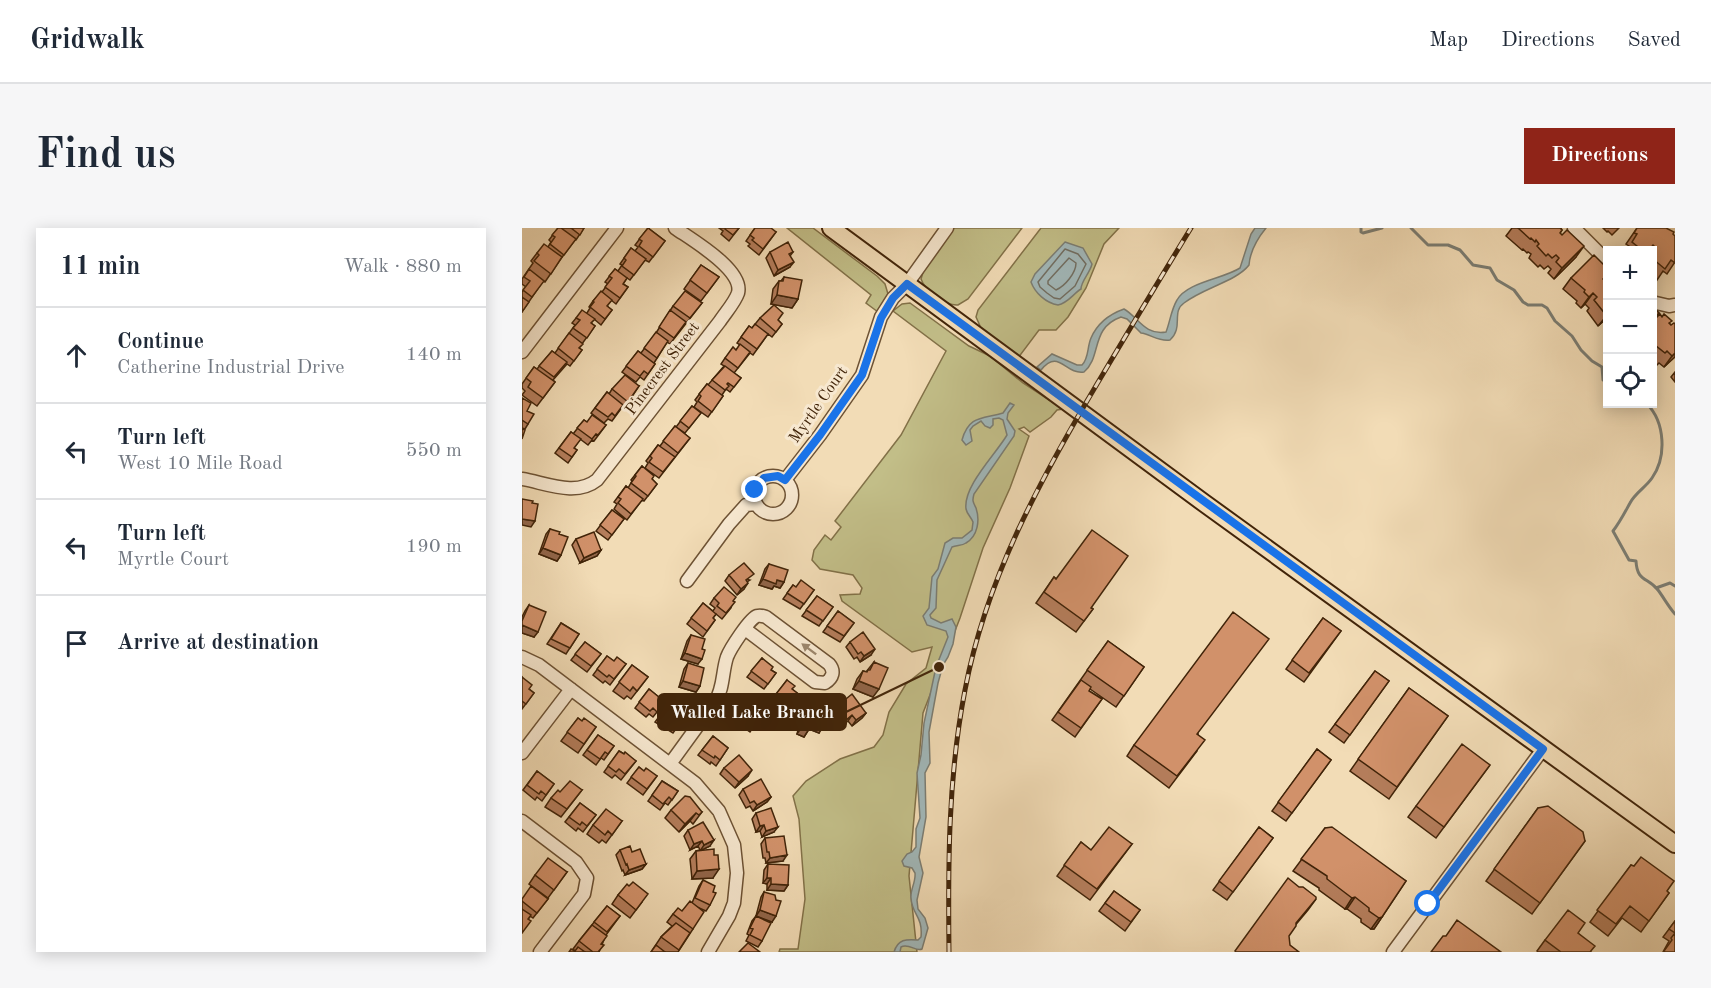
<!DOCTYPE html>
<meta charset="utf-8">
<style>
body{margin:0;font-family:"Old Standard TT",serif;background:#f6f6f7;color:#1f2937}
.controls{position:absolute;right:18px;top:18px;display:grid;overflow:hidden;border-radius:0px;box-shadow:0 3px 15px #0003}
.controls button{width:54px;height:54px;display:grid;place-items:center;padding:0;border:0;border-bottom:2px solid #e0e1e3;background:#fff;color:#1f2937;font:30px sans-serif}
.stop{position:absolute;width:18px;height:18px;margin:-14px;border:4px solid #1a73e8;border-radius:50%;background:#fff}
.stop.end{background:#1a73e8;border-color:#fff;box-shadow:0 2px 6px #0008}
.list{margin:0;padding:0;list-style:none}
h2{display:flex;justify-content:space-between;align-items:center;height:78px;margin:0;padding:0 24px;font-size:26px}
h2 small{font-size:20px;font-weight:400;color:#747a83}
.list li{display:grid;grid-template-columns:39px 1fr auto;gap:18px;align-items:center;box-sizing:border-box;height:96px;padding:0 24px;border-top:2px solid #e0e1e3}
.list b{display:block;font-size:22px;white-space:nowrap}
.list p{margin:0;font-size:20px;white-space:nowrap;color:#747a83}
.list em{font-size:20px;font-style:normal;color:#747a83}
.icon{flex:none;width:33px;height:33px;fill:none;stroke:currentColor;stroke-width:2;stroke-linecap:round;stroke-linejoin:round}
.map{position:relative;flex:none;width:1153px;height:724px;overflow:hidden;border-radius:0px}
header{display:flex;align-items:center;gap:36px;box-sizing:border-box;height:84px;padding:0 30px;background:#fff;border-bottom:2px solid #e0e1e3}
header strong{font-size:28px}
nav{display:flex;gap:33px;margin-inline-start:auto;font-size:21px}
.intro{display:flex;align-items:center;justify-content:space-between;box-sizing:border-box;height:144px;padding:0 36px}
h1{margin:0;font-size:42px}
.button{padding:15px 27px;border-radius:0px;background:#8f2418;color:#fff;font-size:21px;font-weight:700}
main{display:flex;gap:36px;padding:0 36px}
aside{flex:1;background:#fff;border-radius:0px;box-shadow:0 3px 15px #0003}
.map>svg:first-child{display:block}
</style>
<header>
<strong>Gridwalk</strong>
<nav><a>Map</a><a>Directions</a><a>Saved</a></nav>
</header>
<div class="intro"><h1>Find us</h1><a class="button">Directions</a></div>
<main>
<aside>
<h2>11 min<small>Walk · 880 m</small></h2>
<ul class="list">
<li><svg class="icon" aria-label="ahead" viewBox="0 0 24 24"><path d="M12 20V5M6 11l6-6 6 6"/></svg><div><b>Continue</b><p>Catherine Industrial Drive</p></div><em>140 m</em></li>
<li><svg class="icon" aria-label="left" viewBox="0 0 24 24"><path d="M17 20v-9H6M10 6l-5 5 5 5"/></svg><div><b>Turn left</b><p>West 10 Mile Road</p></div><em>550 m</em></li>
<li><svg class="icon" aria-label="left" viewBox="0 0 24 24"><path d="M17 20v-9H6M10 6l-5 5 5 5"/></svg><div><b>Turn left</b><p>Myrtle Court</p></div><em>190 m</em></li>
<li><svg class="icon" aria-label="arrive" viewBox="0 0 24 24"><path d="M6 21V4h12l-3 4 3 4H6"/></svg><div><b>Arrive at destination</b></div></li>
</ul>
</aside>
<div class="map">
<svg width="1153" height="724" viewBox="0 0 1153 724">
<rect width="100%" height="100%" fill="#f2dcb6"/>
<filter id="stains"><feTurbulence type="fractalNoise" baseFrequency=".00333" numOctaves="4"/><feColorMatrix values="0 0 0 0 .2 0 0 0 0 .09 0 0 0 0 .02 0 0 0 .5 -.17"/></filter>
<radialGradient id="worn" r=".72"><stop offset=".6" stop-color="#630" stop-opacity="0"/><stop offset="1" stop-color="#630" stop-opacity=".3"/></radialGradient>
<path fill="#c2be88" stroke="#827148" stroke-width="1.5" d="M265,0H291L355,48L363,56L366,66L356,84L344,75L349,67Z
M432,0H500L446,71L436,77C424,78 403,63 399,51L402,41Z
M519,0H597L582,16L564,60L546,89L534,102H517L496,130L459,100L454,89L456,82Z
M388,75L447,118L468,128L501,155L541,181L535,182L529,189L508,204L502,199L497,201L507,208L488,260L461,320L438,390L401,485L387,648L395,724H257L258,721H276L283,671L277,591L271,568L284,553L318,531L352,519L361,507L367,484L384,456L404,440L410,419L390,424L320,373L318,367L338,366L340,360L331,347L298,341L290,332L292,322L303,307L309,312L319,299L313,293L379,207L424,123L371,83L380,76Z"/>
<path fill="#a1b8ba" stroke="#7b7d73" stroke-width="1.5" d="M733,0H744C735,11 728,24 727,37C715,53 681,60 662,75C649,84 662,99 648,112C637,114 628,106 619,105L605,91L599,89C568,100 580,129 562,144C543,147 537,120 519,142L515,139L530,126L555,137H560C567,130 565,119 569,110C575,96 588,86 602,81C615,88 623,108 644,104C648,94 649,82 655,72C665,54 701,51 718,40L729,6Z
M543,14L561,20L570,36C568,45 559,53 559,61C551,66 546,75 536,77C524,75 513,65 509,54L513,46Z
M488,175L492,177L486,185L485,191L493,203L492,208L452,266C450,273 451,274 454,280C458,292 456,308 444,315C440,318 435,317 430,319L415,352L414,380L408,387L409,390L419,395L430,391L434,399L431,416L426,429L421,437L416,455L407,504L408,535L403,545L404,589L397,629L401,645L395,672L396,681L403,690L406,700L400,721C394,724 387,715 379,719L378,724H372C376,711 384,711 396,712L399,709C401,688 390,687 389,670C388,662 394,654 393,645L390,640L382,638L380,633L385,626L390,624L394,619V601L398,590L395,545L399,527L402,495L414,439L426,409L424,403L405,397L401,388L407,380L410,349L416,341L423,315L431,310H440L450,302L451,294C449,289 445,286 444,281C441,258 474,226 485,207L481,192L477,190L471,191V197L468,200L463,198L459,193L451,198L448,202L450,213L444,217L440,212C447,187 461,191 481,185Z"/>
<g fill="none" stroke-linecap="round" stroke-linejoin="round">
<path stroke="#716e62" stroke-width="1.5" d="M543,21L556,26L564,36L553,58L538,71L532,70L525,65L518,59L516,54Z
M547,30L554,35C554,45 543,58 534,62L526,56V53Z"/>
<path stroke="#7b7d73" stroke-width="3" d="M839,0V4L841,5L860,0
M889,0L906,17H926L938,22L951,37L968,40L975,52L992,62L1001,74L1006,77H1020L1025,80L1033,93L1050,108L1059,122L1070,133L1080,139L1081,152L1086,155
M1125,176C1143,194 1145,229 1130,250C1124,259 1113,265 1108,275C1103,284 1098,294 1091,303L1107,332L1114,333C1115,354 1126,349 1136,362C1142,370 1146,378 1153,386
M1134,360L1148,355L1153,358"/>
<defs>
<path id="minor" d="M1052,0L1086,34
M1130,74L1147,78L1153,77
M0,124L95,0
M232 267a19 19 0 1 1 38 0a19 19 0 1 1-38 0Z
M0,251C24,255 54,269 75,252L198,93C204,84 213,74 216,65C222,42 170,12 153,0
M263,252L298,207L340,147L359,89L371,70L385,56L425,0
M165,353L207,296L224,277L234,276
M0,429L17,437L173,555L197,583L212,617L215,645L212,675L207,688L186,724
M0,525L49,461
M148,536L193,474C202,460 200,444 205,429C208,421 228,390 235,388C239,387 241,388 244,389L307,436C313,443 311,450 303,455L293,454L223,401
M0,593L54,634L65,650L62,666L18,724
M871,724L1021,521"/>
<path id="major" d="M309,0L682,275L1153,616"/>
</defs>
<use href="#minor" stroke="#6d5234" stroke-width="15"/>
<use href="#major" stroke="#412409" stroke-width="20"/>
<use href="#minor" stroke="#f7e8d0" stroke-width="12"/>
<use href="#major" stroke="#f2dcb6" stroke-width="16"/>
<defs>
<path id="rail" d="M427,724C426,636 426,549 443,462C464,351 518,252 575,156C606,104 637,52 669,0"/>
</defs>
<use href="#rail" stroke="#412409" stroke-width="5"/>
<use href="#rail" stroke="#f7e8d0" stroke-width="3" stroke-dasharray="9" stroke-linecap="butt"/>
</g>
<path fill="#b47d5b" stroke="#412409" stroke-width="1.5" d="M36,0L40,1L41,0H62L54,12H53L38,32L23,54L21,53L0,84V64L4,59L0,56V51L11,35L9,33L15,25L26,19L29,14L27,12Z
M126,0L143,13L127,34L123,32L108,52L105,50L101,56L106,59L94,76L89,72L85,78L90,82L79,97L72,91L69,95L73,98L57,120L60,122L48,138L45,136L31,152L33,154L15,178L0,167L3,163L0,160V156L12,139L15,141L30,123L33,125L53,97L50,95L54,90L65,85L68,80L67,79L71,73L80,64L86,56L83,54L93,41L96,43L100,37L98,36L109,20L113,23L116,19L113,17Z
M197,0H217L207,13L199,6L201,3Z
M233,0L254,4L237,27L226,18L228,16L224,13Z
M990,0H1039L1040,2L1038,5L1054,29L1032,51L1026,45L1029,41L1026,38L1022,41L1018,37L1016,39L1007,30L1009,26L1006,24L1005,25L1001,21L1000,22L984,8Z
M1081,0H1097L1090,7L1086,3L1085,4Z
M1115,0L1151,6L1153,34L1145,46L1141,43L1135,52L1131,48V22H1103L1107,18L1104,16Z
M248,24H271L268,28V39L252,48L244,30Z
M179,37L197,49L179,73L162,61Z
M1086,41V47L1082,52L1085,55L1086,54V89L1076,98L1065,83L1067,80L1063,76L1059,80L1054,75L1055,73L1041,61L1049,50Z
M262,49L276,71L270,80L249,76L251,61L257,53H259Z
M180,75L148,116L145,114L132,135L133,136L122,152L118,149L114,154L100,144L116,123L119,125L134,105L151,78Z
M1131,79L1137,85L1132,92L1148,96L1149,97L1153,96V128L1142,139L1137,135L1135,137L1131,133Z
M238,90L256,92L260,96L250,109L246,106L231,127L228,125L212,145L219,150L208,164L204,161L200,167L201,168L186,189L172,179L175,174L173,172L185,156L186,157L202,138L199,136L203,130L214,122L218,117L215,115L227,98L230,100Z
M1153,144V154L1149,149Z
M117,158L103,179L101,178L90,193L86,191L82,195L69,185L85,164L87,166L90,161Z
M0,170L5,183L6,196L3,201L0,200Z
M170,178L179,185L163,205L154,199Z
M62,192L65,194L84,197L72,213L70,212L66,217L58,211L52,220L55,222L46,235L33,225L49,204L51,206Z
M153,198L168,210L137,250L123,240L126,235L124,233L136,217L138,218Z
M120,238L130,251L135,256L122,273L120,272L105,292L92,281L95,276L92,274L104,258L106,260L110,253L109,252Z
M90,282L102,291L86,312L74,303Z
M28,301L37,306L39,327L35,333L17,326L24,306Z
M54,311L79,322L75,328L58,335L50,317Z
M247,336L262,354L258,360L252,358L250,361L237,357L243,341Z
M207,347L228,352L225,354L222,361L215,367L203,353Z
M532,349L571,381L554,404L514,375Z
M271,357L274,359L292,362L278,381L261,371Z
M295,368L311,379L297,398L280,388Z
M192,370L211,373L209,380L200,391L194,386L191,390L193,392L181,409L165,396L181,375L191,383L193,380L188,376Z
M7,377L12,409L0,405V389L3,383Z
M316,383L332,395L318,414L301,404Z
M801,390L819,403L782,454L764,441Z
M39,395L57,406L44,426L25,416Z
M169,407L180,421L176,436L159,431L165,413Z
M586,413L622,439L594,479L568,461L567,463L580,471L553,509L530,492Z
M63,414L79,426L65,444L49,432Z
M328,414L349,427L338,434L335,429L332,431L324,419Z
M85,428L92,433L104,436L88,457L83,453L81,455L71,447Z
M240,430L249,442L254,445L242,461L225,449Z
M352,434L351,469L331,461L335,451L341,443L344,444Z
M166,435L178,458L174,464L157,459L162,441Z
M110,437L126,449L109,471L105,468L102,471L91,463Z
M853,443L867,453L822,515L807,504Z
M0,449L7,461L12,465L0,481Z
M265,452L270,461L279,468L267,484L250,472Z
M887,460L926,488L867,571L828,543Z
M127,461L143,474L131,489L127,486L124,489L113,480Z
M287,470L298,481L297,505L287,501L282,509L275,506L276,502L273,501L281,479Z
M148,474L164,487L151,505L133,494Z
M222,475L233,488L237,490L228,504L211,492Z
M319,475L344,485L340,490L330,498L326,493L320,497L312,487Z
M56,490L60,493L74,499L56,525L39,513Z
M676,506L675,523L647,560L605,528L612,517Z
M76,507L92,518L82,532L79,530L74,537L61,527Z
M191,508L206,520L194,538L189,534L188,536L176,527Z
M795,521L809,532L764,593L750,583Z
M97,523L114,533L99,552L93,547L90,550L82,544Z
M968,537L914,610L886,589L894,578Z
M117,539L122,543L135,548L121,567L105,555Z
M202,540L226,548L213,560L198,546Z
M15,543L32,556L20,573L15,569L13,572L1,562Z
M140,553L156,563L146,577L143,575L138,582L126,573Z
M221,561L249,569L245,574L231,583L228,578L224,580L217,567Z
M60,562L39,589L23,579L29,570L38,564Z
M58,575L74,587L61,604L56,600L54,603L43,594Z
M1016,580L1063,613L1010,686L964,653Z
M149,582L180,584L171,596L168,593L157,604L143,590Z
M234,585L252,604L240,609L238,603L234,604L230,591Z
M100,593L84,615L80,612L77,615L65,606L71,597Z
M737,599L751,610L705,672L691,662Z
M803,600L884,653L852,701H849L839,694V691L825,681H823L797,662V660L771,643Z
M166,602L188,618L179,622L191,650L170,651L168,631L174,623L178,622L176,618L168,622L162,608Z
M243,610L261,633L244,635L243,630H241L239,616Z
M559,614L569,622L610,616L568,672L535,648Z
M98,622L110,624L124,636L120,641L103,647L101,642L100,643L94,627Z
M246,636L266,657L262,663L245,662V656L241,655L242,642Z
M1109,637L1147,665L1119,704L1100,690L1086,708L1068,694Z
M45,644L26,670L7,656L13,647Z
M181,652L191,664L188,677L184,683L175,679L171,701L156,724H129L139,709L150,698L145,694L151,686L160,683L170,675L177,658Z
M107,658L120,674L108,690L90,676L96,667Z
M592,663L618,682L603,703L577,683Z
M242,664L250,694L238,689L240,713L236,719L224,713L227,707L225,706L230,693L234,688L239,669Z
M0,671H26L11,690L8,688L0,705Z
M85,678L98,688L84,707L77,724H47L53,723L51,721L57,713Z
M1153,693V724H1141L1147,713L1141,709Z
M1056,705L1069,724H1016L1015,723L1023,712Z"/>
<path fill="#92664a" stroke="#412409" stroke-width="1.5" d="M1062,18L1054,29L1032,51L1040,40Z
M272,34L268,39L252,48L256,42Z
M1071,65L1063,76L1059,80L1067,69Z
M255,67L276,71L270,80L249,76Z
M1086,86V89L1076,98Z
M1153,125V129L1142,139L1150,128Z
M0,291L13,293L9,299L0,297Z
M21,320L39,327L35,333L17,326Z
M79,322L75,328L58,335L62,330Z
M241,351L255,352L262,354L258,360L252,358L250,361L237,357Z
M226,355L222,361L215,367L219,361Z
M0,397L16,404L12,409L0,405Z
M353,421L349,427L338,434L342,428Z
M163,425L180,431L176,436L159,431Z
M161,453L178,458L174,464L157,459Z
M337,453L357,461L351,469L331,461Z
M344,485L340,490L330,498L334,492Z
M330,487L326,493L320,497L324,492Z
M291,492L303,496L297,505L287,501L282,509L275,506L281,497Z
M279,493L282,494L276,502L273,501Z
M230,542L226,548L213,560L217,554Z
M249,569L245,574L231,583L235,577Z
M174,585L168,593L157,604L163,596Z
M242,597L238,603L234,604L238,598Z
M256,599L252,604L240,609L244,603Z
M192,612L188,618L178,623L182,617Z
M180,613L176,618L168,622L172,616Z
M265,627L261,633L244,635L248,630Z
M124,636L120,641L103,647L107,642Z
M197,641L191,650L170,651L175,643Z
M245,650H249L245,656L241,655Z
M249,656L266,657L262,663L245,662Z
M833,669L825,681H823L830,670Z
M794,671L786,682L766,706L774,695Z
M238,682L254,688L250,694L234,688Z
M860,689L852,701H849L857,690Z"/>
<path fill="#d1916a" stroke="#412409" stroke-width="1.5" d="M36,0H39L54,11L42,27L28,16L33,9L30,7Z
M49,0H62L58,7Z
M126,0L143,13L131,29L117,18L120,13L117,11Z
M204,0H217L211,7L203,1Z
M233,0H249L254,4L241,21L230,12L232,10L228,7Z
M996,0H1038L1040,2L1038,5L1040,7L1045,2L1062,18L1040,40L1034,34L1037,30L1034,27L1030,30L1026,26L1024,28L1015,18L1017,16L1014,12L1013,14L1009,10L1008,11Z
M1115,0H1144L1152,4L1151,6L1153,8V35L1149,32L1143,41L1131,31V27L1134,21L1133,19L1131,17L1127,22H1120L1110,14L1115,6L1112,5Z
M266,14L271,24L267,26L272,34L256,42L248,24Z
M22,16L40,29L29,46L12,33L17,27L15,25Z
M109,20L124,31L112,47L100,38L104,32L102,30Z
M1072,27L1086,41V46L1081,51L1085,55L1086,54V86L1084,87L1072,72L1075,69L1071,65L1067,69L1062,64L1063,62L1049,50Z
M179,37L197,49L185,65L168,52Z
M7,41L22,53L10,69L1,62L8,53L2,49Z
M93,41L105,50L101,56L106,59L98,70L83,59L90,50L87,48Z
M262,49L280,52L276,71L255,67L257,53H261Z
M79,63L90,72L85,78L90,82L83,91L68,79L72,74L71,73Z
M163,63L180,75L168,90L151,78Z
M0,69L7,74L0,84Z
M252,77L261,85L256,92L260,96L254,104L238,90Z
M1131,79L1137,85L1131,91L1132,92L1138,86L1140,89L1142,86L1150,93L1147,95L1149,97L1152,95L1153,96V125L1150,128L1145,123L1143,125L1134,118L1132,119L1131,117Z
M60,82L73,91L69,95L73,98L65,110L51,100L58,92L54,90Z
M148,82L164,94L152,110L137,99Z
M233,96L246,106L235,121L219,109L227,98L230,100Z
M134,104L146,113L135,130L122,120Z
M47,105L61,116L57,120L60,122L52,133L36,120Z
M218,116L228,124L216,140L203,130L211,119L214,122Z
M30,123L45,134L32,149L17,138Z
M116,123L133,136L126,146L122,143L118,148L104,138Z
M203,138L219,150L212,159L206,155L205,156L207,158L203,162L190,152Z
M12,139L33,154L21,170L6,159L9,154L4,150Z
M103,147L117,158L106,174L90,161Z
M185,156L201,168L190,184L176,173L179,168L177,166Z
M85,164L101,177L93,188L90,185L86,189L73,180Z
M0,170L9,175L5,183L12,186L6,196L0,192Z
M170,178L179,185L167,200L158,193Z
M70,187L84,197L76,207L74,206L70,211L55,200L62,192L65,194Z
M153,198L168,210L156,225L141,213Z
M0,201L3,202L0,211Z
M49,204L59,211L52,220L55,222L50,229L37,220Z
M136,217L153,229L141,244L127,234L130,230L128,228Z
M120,238L132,248L130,251L135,256L126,268L109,255L114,248L113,247Z
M104,258L121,271L109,286L96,275L99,271L96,269Z
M0,271L11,273L10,275L16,276L13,293L0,291Z
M90,282L102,291L90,307L78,297Z
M28,301L38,304L37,306L46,309L39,327L21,320Z
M570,302L606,328L569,380L571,381L562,393L522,364L532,349L534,351Z
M72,304L79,322L62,330L54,311Z
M222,335L232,346L224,352L226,355L219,361L207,347Z
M247,336L266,342L262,354L255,352L254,356L241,351Z
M279,352L292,362L282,376L265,365L271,357L274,359Z
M202,359L214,369L211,373L213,374L204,385L195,378L197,375L192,370Z
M295,368L311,379L301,393L284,382Z
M181,375L194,386L191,390L193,392L185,403L169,390Z
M7,377L24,384L16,404L0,397V393Z
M316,383L332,395L322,408L305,398Z
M711,384L747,411L675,506L683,512L655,548L612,517Z
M801,390L819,403L787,445L770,432Z
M39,395L57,406L48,420L29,411Z
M341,404L353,421L342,428L339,424L336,426L328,414Z
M169,407L183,411L180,421L183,422L180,431L163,425Z
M586,413L622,439L602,468L565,442Z
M63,414L79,426L69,438L53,426Z
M85,428L92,433L95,429L104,436L92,451L87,447L85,449L75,441Z
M240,430L251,439L249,442L254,445L246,456L229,443Z
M352,434L366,440L357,461L337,453L341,443L345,444L346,442H348Z
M166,435L182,440L178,458L161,453Z
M110,437L126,449L115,463L111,459L108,463L97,454Z
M853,443L867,453L828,507L813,496Z
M0,449L10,457L7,461L12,465L4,476L0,473Z
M265,452L273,458L270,461L279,468L270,479L254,466Z
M559,452L569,459L567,463L580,471L559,500L536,484Z
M887,460L926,488L875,559L836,531Z
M127,461L143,474L135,484L131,480L128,483L117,474Z
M330,466L344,485L334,492L330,487L324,492L316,481L321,477L319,475Z
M56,490L60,493L62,490L74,499L62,516L45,504Z
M76,507L92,518L86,526L83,524L78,531L65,522Z
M191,508L206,520L198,532L193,528L192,530L180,522Z
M940,516L968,537L922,599L894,578Z
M795,521L809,532L770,585L756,574Z
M97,523L102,526L103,524L114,533L103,546L97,541L94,544L86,538Z
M217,527L230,542L217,554L202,540Z
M117,539L122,543L124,540L135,548L125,561L109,549Z
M15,543L32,556L24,567L19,563L17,566L5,557Z
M239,551L249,569L235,577L232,573L228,575L221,561Z
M48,553L60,562L45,581L29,570L36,562L38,564Z
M140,553L156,563L150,572L147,569L141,576L130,567Z
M163,568L168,569L180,584L177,587L174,585L163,596L149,582Z
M58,575L74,587L65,598L60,594L58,597L47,589Z
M1026,578L1061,604L1063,613L1018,675L972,641L1016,580Z
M249,580L256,599L244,603L242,597L238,598L234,585Z
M84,581L100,593L90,607L86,603L83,607L71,597Z
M181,594L192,612L182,617L180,613L172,616L166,602Z
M587,599L610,616L575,661L542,637L559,614L569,622Z
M737,599L751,610L711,664L697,653Z
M810,599L884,653L860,689L857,690L847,683V680L833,669L830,670L805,651V648L779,631L803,600Z
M262,608L265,627L248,630L247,624H245L243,610Z
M108,618L110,624L118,621L124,636L107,642L105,636L104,637L98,622Z
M192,621V627H196L197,641L175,643L174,623Z
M1119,629L1152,653L1145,663L1147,665L1127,693L1108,678L1094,696L1075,682L1109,637L1112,638Z
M26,630L45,644L32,662L13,647Z
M246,636L267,637L266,657L249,656V650H245Z
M766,650L777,659H781L794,669V671L774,695V698L767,708L768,717L777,724H714L713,723Z
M181,652L193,658L191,664L194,665L188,677L173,670Z
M111,654L126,666L114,682L96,667L105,656L107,658Z
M9,658L26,671L15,685L0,673V671Z
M592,663L618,682L609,694L583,675Z
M242,664L253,667L254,672L259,673L254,688L238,682Z
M168,673L182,684L171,701L151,686L156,680L160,683Z
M85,678L98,688L85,704L72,694Z
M0,681L9,687L6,691L9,693L0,705Z
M1046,682L1063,695L1056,705L1073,718L1068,724H1039L1023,712Z
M234,688L249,695L240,713L228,707L231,701L228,700Z
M935,692L979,724H909L921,708H924Z
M1153,693V724H1143L1142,723L1150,712L1149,710L1153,705L1147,701Z
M154,695L168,705L157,722L139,709Z
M70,697L85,708L79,716L82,717L76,724H71L57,713Z
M226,715L238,724H217Z
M134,717L143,724H129Z
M56,719L63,724H47L49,721L53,723Z"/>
<defs><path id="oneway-solid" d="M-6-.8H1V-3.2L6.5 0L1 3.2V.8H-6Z" transform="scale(1.5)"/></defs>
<use fill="#9c866c" href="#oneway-solid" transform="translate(287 421) rotate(-143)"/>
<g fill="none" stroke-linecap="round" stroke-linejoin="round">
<path stroke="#1a73e8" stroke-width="8" d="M233,262L242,250L256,248L263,252L298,207L340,147L359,90L371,70L385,56L1021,521L906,676"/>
</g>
<g text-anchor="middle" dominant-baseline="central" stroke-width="6" stroke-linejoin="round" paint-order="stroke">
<g font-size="16" fill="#412409" stroke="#f7e8d0">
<text transform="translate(141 141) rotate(-53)">Pinecrest Street</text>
<text transform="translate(297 177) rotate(-55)">Myrtle Court</text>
</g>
</g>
<path fill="none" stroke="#412409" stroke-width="2" d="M417 439L324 484"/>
<circle fill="#412409" stroke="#f7e8d0" stroke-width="2" cx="417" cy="439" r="6"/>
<rect fill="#412409" stroke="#412409" stroke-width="2" x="136" y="466" width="188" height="36" rx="6"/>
<g font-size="18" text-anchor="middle" font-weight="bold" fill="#fff">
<text x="230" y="490">Walled Lake Branch</text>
</g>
<rect width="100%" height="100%" filter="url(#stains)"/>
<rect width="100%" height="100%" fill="url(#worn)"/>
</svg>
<div class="controls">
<button>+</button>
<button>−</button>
<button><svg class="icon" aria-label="locate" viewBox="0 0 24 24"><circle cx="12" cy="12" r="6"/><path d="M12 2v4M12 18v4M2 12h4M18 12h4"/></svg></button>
</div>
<div class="stop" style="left:906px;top:676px"></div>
<div class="stop end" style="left:233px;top:262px"></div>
</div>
</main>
